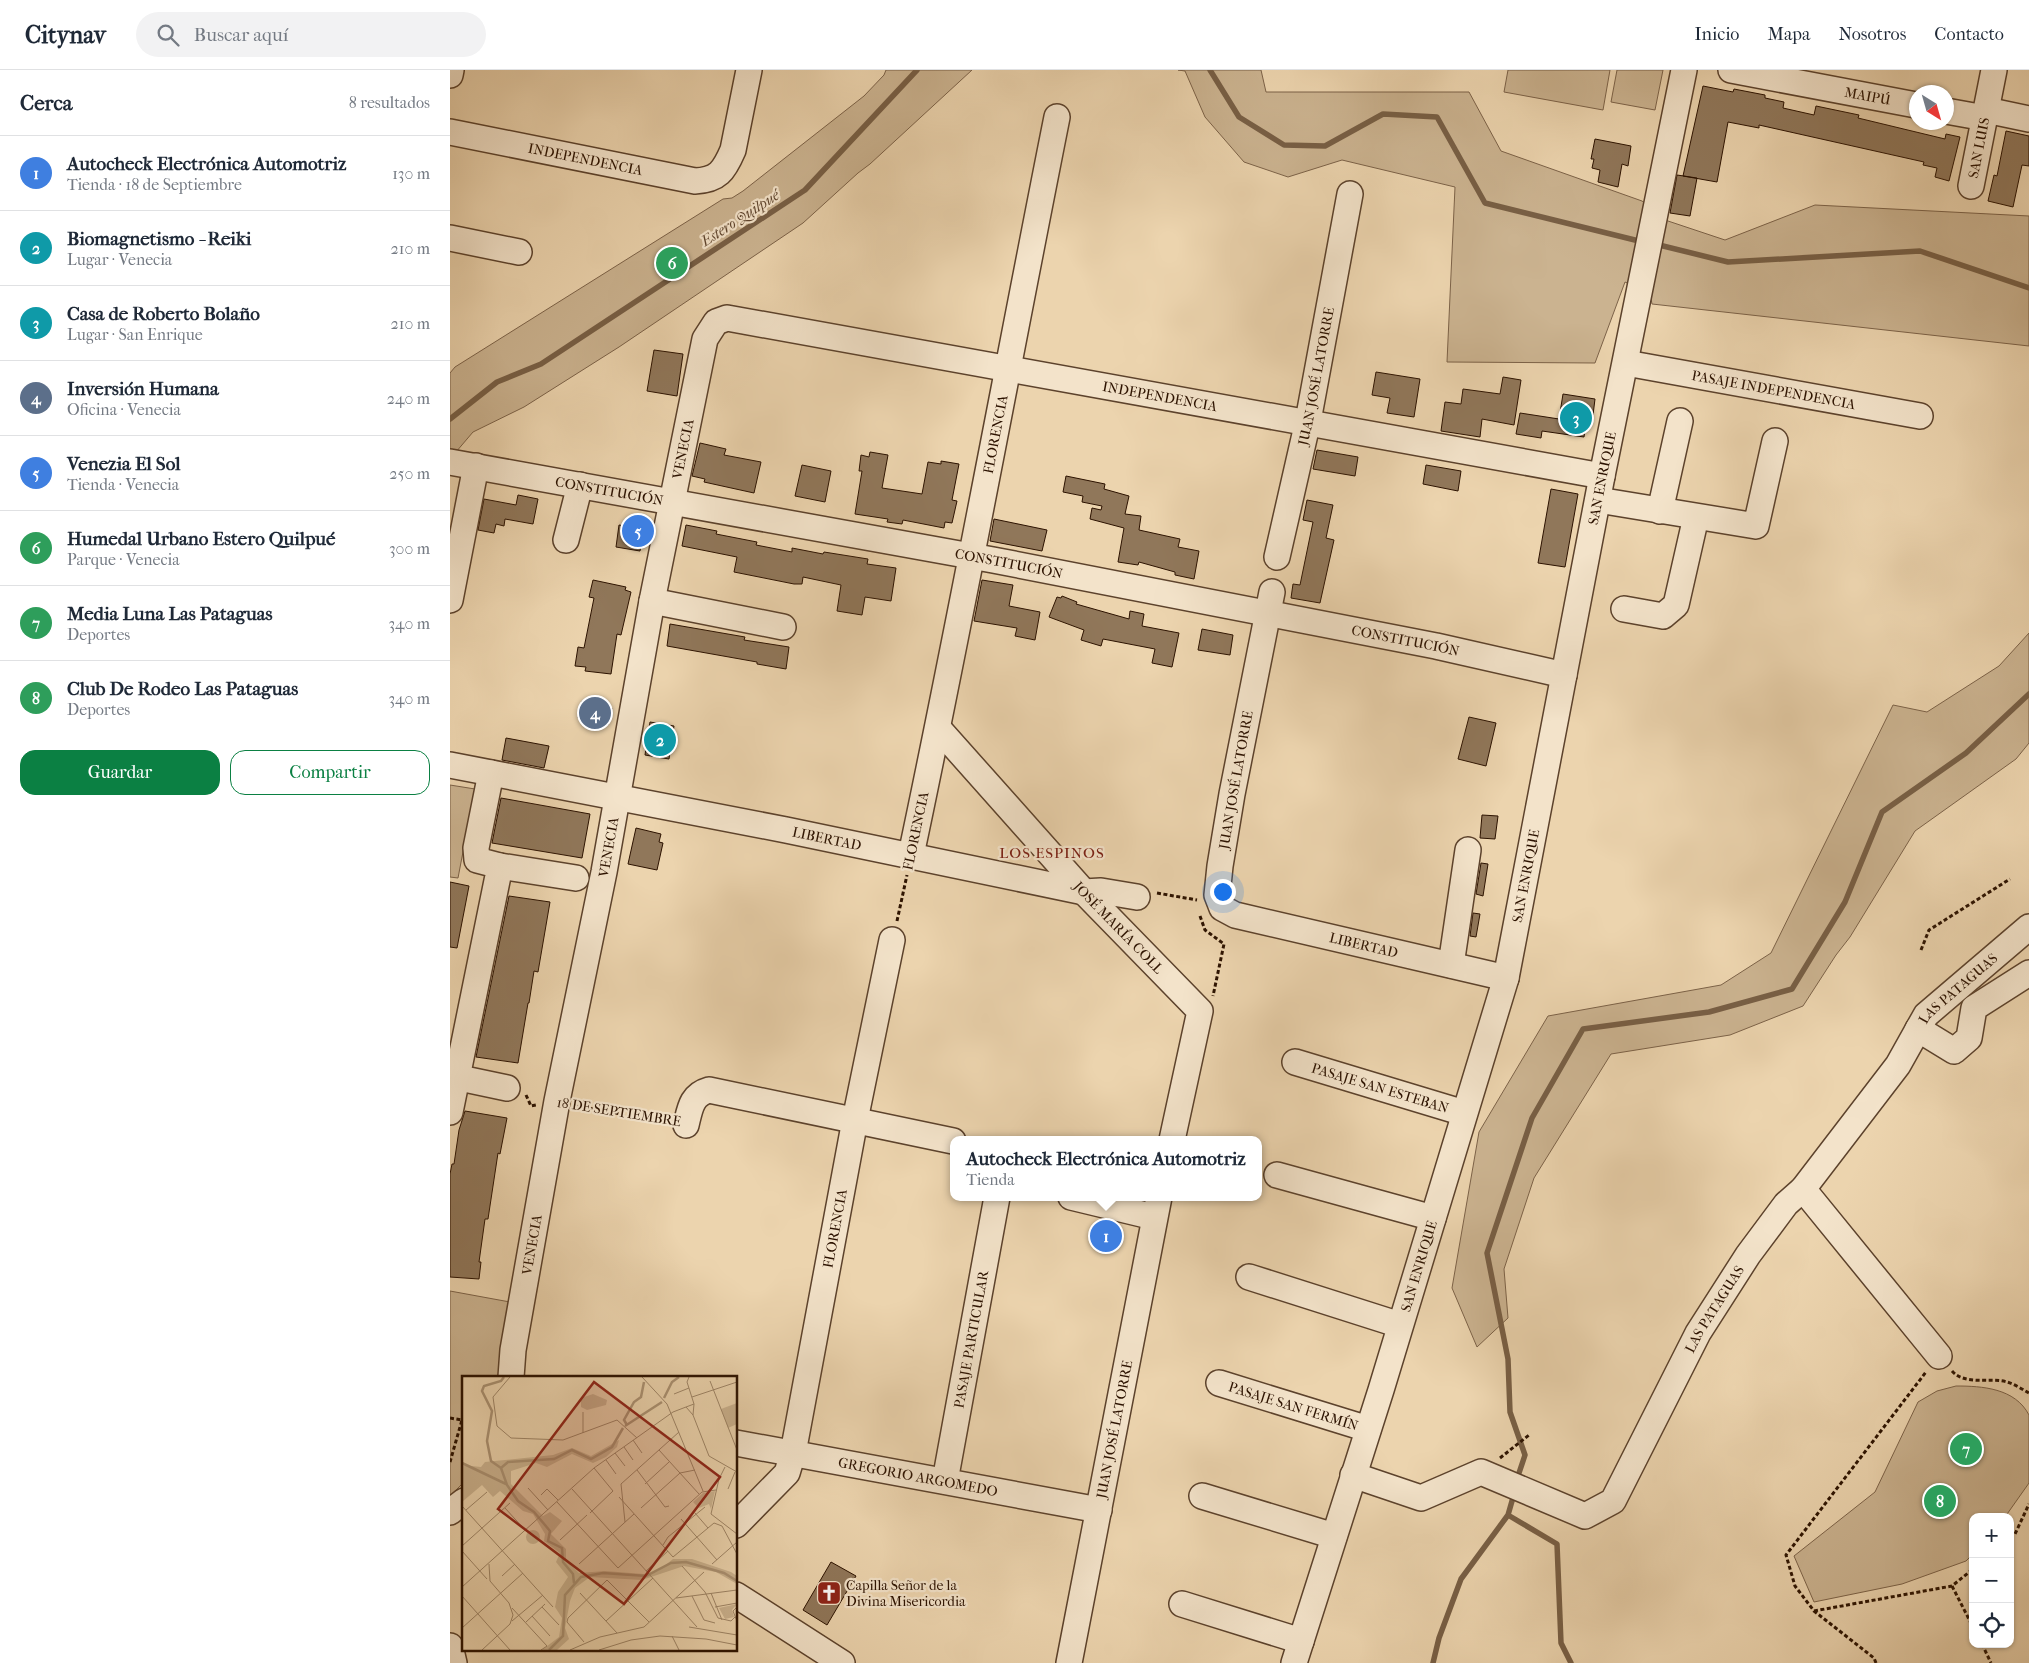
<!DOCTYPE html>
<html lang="es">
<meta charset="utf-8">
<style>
body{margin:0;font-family:"IM FELL French Canon",serif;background:#f2f2f3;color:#1f2937}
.controls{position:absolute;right:15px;bottom:15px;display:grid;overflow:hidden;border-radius:10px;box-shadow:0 1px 4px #0004}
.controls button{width:45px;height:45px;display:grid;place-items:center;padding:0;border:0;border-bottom:1px solid #e0e1e3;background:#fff;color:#1f2937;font:25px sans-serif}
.compass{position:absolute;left:1459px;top:15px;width:45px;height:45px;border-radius:50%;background:#fff;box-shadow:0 1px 4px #0004;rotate:143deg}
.you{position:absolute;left:772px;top:821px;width:18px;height:18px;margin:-12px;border:4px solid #fff;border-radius:50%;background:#1a73e8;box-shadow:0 0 0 8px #1a73e833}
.badge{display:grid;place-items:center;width:32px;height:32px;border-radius:50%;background:#0b8043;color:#fff;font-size:16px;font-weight:700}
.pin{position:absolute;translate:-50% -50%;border:2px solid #fff;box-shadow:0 1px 5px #0006}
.popup{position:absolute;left:500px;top:1066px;width:312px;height:65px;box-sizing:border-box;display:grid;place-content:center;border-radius:10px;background:#fff;filter:drop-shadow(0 1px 4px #0005);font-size:16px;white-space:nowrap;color:#747a83}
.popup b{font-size:19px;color:#1f2937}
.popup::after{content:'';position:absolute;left:50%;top:100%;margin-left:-10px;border:10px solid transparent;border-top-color:#fff}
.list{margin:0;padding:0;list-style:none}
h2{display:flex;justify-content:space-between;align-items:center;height:65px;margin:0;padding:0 20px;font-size:21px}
h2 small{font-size:16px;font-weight:400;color:#747a83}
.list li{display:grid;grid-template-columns:32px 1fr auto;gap:15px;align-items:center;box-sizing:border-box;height:75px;padding:0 20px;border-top:1px solid #e0e1e3}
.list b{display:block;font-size:19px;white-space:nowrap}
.list p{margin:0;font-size:16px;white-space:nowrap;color:#747a83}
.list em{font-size:16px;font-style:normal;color:#747a83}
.actions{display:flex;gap:10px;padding:15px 20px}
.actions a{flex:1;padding:11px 0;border:1px solid #0b8043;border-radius:15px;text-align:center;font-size:18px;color:#0b8043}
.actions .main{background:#0b8043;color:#fff}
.icon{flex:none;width:28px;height:28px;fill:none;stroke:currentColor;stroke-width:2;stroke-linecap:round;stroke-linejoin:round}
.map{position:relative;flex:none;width:1579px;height:1593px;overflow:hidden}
header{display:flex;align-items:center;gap:30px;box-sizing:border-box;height:70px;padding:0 25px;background:#fff;border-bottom:1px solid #e0e1e3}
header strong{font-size:24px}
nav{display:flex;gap:28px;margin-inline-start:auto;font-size:18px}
.search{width:350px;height:45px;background:#f2f2f3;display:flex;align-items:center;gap:12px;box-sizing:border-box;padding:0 18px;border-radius:28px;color:#747a83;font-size:19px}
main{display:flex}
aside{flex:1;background:#fff}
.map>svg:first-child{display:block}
</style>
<header>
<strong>Citynav</strong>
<div class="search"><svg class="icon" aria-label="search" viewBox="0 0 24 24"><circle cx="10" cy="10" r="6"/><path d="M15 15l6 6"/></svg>Buscar aquí</div>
<nav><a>Inicio</a><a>Mapa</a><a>Nosotros</a><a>Contacto</a></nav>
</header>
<main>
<aside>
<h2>Cerca<small>8 resultados</small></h2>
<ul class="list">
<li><span class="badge" style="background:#3f7fe0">1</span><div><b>Autocheck Electrónica Automotriz</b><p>Tienda · 18 de Septiembre</p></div><em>130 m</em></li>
<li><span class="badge" style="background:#0f9aa8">2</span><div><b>Biomagnetismo - Reiki</b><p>Lugar · Venecia</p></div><em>210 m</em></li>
<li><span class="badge" style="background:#0f9aa8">3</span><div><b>Casa de Roberto Bolaño</b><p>Lugar · San Enrique</p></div><em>210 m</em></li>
<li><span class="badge" style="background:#5c6f8a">4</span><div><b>Inversión Humana</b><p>Oficina · Venecia</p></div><em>240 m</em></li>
<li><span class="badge" style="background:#3f7fe0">5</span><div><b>Venezia El Sol</b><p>Tienda · Venecia</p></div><em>250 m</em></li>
<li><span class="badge" style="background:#2e9e5b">6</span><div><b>Humedal Urbano Estero Quilpué</b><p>Parque · Venecia</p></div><em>300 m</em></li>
<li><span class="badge" style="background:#2e9e5b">7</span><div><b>Media Luna Las Pataguas</b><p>Deportes</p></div><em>340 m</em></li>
<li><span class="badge" style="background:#2e9e5b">8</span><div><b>Club De Rodeo Las Pataguas</b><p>Deportes</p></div><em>340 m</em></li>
</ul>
<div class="actions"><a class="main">Guardar</a><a>Compartir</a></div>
</aside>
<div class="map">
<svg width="1579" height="1593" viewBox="0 0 1579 1593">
<rect width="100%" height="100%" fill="#ecd4ae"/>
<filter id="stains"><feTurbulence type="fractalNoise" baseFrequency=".004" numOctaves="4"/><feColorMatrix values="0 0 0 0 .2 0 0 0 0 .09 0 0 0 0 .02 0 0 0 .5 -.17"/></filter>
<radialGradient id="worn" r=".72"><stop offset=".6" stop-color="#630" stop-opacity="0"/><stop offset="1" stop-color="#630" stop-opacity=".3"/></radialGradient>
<path fill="#cbb390" stroke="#7c6248" d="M436,0H522L420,94L408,103L353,153L169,277L74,337L23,362L0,389V303L5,297L273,129L282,128L293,121L414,26L434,5Z
M728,0H811L816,22H1019L1051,81L1192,131L1218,151L1275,170L1365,135L1579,146V276L1202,234L1200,223L1175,212L1145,293L997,292L1005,117L892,90L838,107L794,92L755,47L735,1Z
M1058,0H1160L1153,40L1054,22Z
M1167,0H1213L1205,40L1161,32Z
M1579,563V673L1566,689L1465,761L1400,867L1386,885L1353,936L1280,965L1161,984L1084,1108L1054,1199L1058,1248L1027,1277L1002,1218L1029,1062L1098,946L1271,915L1321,883L1443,635L1477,642L1549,596Z
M0,715L25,719L8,808L0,807Z
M0,1221L60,1232L50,1307H14V1412L0,1426Z
M1506,1316C1532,1316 1565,1318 1579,1345V1413L1555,1447H1523V1484L1516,1491L1452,1514L1364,1532L1344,1486L1425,1422L1468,1332L1487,1321Z"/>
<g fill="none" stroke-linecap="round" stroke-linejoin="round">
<path stroke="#785f45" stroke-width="5.5" d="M760,0L789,47L834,75L875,76L933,44L987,47L1035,133L1193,172
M1205,174L1278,192L1470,181L1579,218
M0,349L47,312L91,294L355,120L467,0
M1068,1406L1075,1385L1060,1342L1058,1289L1037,1183L1082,1048L1133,959L1259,942L1342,919L1395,832L1432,742L1516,683L1579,624
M1058,1445L1107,1474L1111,1573L1121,1593
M983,1593L989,1568L1011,1509L1058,1445L1064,1424"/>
</g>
<path fill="#90775a" stroke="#2c1200" d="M1253,16L1283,22L1284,19L1315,25V28L1334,32L1333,38L1364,45L1366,36L1409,45L1408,48L1495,69L1496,64L1510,67L1499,111L1485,107L1487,98L1473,95L1474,92L1309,55V58L1278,52L1267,112L1233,106Z
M1556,61L1579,66V96L1572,95L1563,137L1538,131L1544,105L1547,106Z
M1145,69L1181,76L1178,96L1172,94L1168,117L1148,112L1150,100L1142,98L1144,89H1141Z
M1227,105L1247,108L1240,146L1220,143Z
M204,280L233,284L227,326L197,321Z
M926,302L970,309L964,347L937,343L940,328L922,325Z
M1053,307L1071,310L1064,355L1032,349L1030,367L991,361L995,332L1011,334L1013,319L1050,324Z
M1113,324L1145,329L1143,345H1137L1134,367L1092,361L1091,368L1066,364L1070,343L1109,349Z
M250,373L276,379L274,385L311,392L304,423L254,412L255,409L242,406Z
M867,380L908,387L905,406L863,399Z
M420,382L438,385L432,418L472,424L478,392L491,394V391L509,394L502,430L507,431L502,453L495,452L494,458L453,450L452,454L437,452L438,449L405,444L412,401H409L411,385L419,387Z
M352,395L381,401L375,432L345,426Z
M976,395L1011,401L1008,421L973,414Z
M616,406L655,414L654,419L679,426L675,444L691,446L689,460L730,469L728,477L749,481L744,509L725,505V502L689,492L688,495L668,492L674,458L640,449L642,438L651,440L652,436L632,432L633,426L613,422Z
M1101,419L1128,424L1115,497L1088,493Z
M68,425L88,429L83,454L55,449L54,456L46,454L44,463L28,460L34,429L66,435Z
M857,430L883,435L876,468L884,470L870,533L841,528L843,514L850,515L863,452L853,450Z
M544,449L597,460L592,481L540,471Z
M169,455L194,459L190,481L166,477Z
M236,455L267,461L266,464L307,472L306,475L342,482V478L373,484L374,482L418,489L417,494L446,498L441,531L415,527L412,545L387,541L391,515L353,507L352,514H344L284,502L287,487L232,476Z
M143,510L176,517L175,520L181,522L171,565L167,564L161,604L135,601L136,597L125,596L128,577L134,578L144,528L139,527Z
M532,510L563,515L559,536L590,542L585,570L565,566L567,558L524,551Z
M612,526L627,532L626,534L679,549L680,541L694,544L692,556L729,563L722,597L702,593L705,579L653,569L651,576L631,570L634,560L599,547L607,527L611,528Z
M220,554L295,567L294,570L339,577L336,599L307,594V592L217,576Z
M752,559L783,565L780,585L748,580Z
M132,631L162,638L158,655L128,648Z
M1019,647L1046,653L1036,696L1008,689Z
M200,652L224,656L219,689L195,685Z
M56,668L99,676L94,698L52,690Z
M51,728L140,744L132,788L42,773Z
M1032,745L1048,746L1045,769L1030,768Z
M186,758L211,764L209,772L213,773L207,800L178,794Z
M1031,793L1038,794L1033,826L1026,824Z
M0,812L19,816L7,878L0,877Z
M59,826L100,832L88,902L84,901L79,933H78L68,993L26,987Z
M1023,843L1030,844L1026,867L1020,866Z
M15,1041L57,1048L50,1084L48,1083L38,1149H35L29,1192H31L29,1209L0,1207V1104L2,1094H4L9,1060Z
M381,1492L406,1506L377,1555L353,1540Z"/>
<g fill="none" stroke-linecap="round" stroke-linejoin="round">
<defs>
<g id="minor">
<path id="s1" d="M1281,0L1466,35"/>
<path d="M0,5L1,0"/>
<path d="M1536,40L1579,49"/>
<path d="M1496,41L1535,48"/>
<path id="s2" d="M0,62L245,111C268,110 274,101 283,80L299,0"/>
<path id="s3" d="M1521,116L1544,0"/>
<path d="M0,168L69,182"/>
<path id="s4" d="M1176,293L1470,346"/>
<path id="s5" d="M0,392L543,490L986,576L1114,605"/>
<path d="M1148,430L1306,456L1325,371"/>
<path d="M1210,441L1230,351"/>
<path d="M116,470L130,415"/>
<path id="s6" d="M827,487L858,351L900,124"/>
<path id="s7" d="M822,522L782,724L770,796L767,825L772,838L785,845L1056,908"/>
<path d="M0,530L26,396"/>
<path d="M202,531L333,557"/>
<path d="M1174,539L1213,546L1226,535L1246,447"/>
<path id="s8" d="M488,658L634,822L750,941L722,1070"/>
<path id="s9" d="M0,695L336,760L634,822L651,821L687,827"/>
<path id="s10" d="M461,785C513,540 558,293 607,47"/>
<path d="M50,796L126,808"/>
<path d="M1001,895L1018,780"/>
<path d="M1468,959L1504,981L1519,968L1524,938L1579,903"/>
<path id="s11" d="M845,992L1014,1043"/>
<path d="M0,1006L57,1018"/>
<path d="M0,1042L50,796L27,790L26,778L41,703"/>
<path d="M236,1055C240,1039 241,1025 259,1020L503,1071"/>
<path d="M827,1105L983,1148"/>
<path d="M1353,1119L1489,1286"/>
<path d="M621,1127L704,1147"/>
<path d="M799,1207L950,1255"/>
<path id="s12" d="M61,1307L63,1280L107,1031L154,802L202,531L255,269L266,252L277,248L1152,406"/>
<path id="s13" d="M769,1313L918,1359"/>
<path id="s14" d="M286,1373L649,1440"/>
<path id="s15" d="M903,1405L971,1428L1031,1402L1135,1446L1163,1431L1248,1263L1298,1185L1336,1134L1353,1119L1448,995L1476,945L1579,857"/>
<path id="s16" d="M495,1411L547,1127"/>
<path d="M752,1426L884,1466"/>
<path d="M0,1442L14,1431"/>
<path id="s17" d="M286,1455L337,1403L343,1383L405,1050L442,870"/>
<path d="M286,1525L392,1593"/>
<path d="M732,1534L851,1571"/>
<path d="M0,1576L4,1593"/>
<path id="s18" d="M619,1593L709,1127"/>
<path id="s19" d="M844,1593L931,1320L1056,908L1152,406L1234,0"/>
</g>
</defs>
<use href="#minor" stroke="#5c422c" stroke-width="28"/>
<path stroke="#2c1200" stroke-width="3" stroke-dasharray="4 2.5" stroke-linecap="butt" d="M707,823L747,830
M750,846L755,860L774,874L763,926
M447,851L457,805
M1471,880L1479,860L1560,809
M76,1025L81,1036L86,1035
M126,1036L216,1052
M1502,1301C1515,1316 1541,1307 1557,1312C1564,1314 1572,1319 1579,1323
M0,1348L12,1350L0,1392
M1050,1388L1079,1365
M1560,1468L1565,1464L1579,1434
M1502,1516L1523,1557
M1364,1541L1502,1516L1523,1499
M1532,1574L1541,1593
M1426,1593L1424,1588L1364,1541L1345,1516L1336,1485L1476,1302"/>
<use href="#minor" stroke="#f3e3ca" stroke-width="25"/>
</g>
<defs>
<symbol id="church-square" viewBox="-11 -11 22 22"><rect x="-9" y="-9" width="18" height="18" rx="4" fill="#8f2418" stroke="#f3e3ca"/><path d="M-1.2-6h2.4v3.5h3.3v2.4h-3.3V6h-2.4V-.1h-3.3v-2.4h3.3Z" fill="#fff"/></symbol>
</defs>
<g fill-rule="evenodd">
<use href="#church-square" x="365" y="1509" width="28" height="28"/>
</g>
<g text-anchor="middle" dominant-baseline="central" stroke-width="4.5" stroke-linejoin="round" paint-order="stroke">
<g font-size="14" fill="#2c1200" stroke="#f3e3ca">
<text stroke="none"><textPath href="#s1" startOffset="139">MAIPÚ</textPath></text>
<text stroke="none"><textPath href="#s3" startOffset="39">SAN LUIS</textPath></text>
<text stroke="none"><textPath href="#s2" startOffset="138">INDEPENDENCIA</textPath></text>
<text stroke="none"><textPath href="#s6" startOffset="185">JUAN JOSÉ LATORRE</textPath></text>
<text stroke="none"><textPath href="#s4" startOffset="150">PASAJE INDEPENDENCIA</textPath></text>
<text stroke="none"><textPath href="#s12" startOffset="1528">INDEPENDENCIA</textPath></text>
<text stroke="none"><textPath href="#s10" startOffset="429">FLORENCIA</textPath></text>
<text stroke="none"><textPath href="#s12" startOffset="944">VENECIA</textPath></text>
<text stroke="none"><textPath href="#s19" startOffset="1226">SAN ENRIQUE</textPath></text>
<text stroke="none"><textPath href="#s5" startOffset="162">CONSTITUCIÓN</textPath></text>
<text stroke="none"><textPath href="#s5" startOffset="568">CONSTITUCIÓN</textPath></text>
<text stroke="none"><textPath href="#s5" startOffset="972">CONSTITUCIÓN</textPath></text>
<text transform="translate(786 710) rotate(-80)">JUAN JOSÉ LATORRE</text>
<text transform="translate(466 761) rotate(-78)">FLORENCIA</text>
<text stroke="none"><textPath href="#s9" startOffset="384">LIBERTAD</textPath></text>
<text stroke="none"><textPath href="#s12" startOffset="539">VENECIA</textPath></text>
<text stroke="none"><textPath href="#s19" startOffset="821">SAN ENRIQUE</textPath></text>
<text stroke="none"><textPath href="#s8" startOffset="269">JOSÉ MARÍA COLL</textPath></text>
<text stroke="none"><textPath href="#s7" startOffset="469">LIBERTAD</textPath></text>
<text stroke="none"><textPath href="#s15" startOffset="904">LAS PATAGUAS</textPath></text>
<text stroke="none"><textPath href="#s11" startOffset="89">PASAJE SAN ESTEBAN</textPath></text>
<text transform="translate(169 1042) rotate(9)">18 DE SEPTIEMBRE</text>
<text stroke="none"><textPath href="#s17" startOffset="322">FLORENCIA</textPath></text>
<text stroke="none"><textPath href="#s12" startOffset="134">VENECIA</textPath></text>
<text stroke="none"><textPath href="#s19" startOffset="416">SAN ENRIQUE</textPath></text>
<text stroke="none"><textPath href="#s15" startOffset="499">LAS PATAGUAS</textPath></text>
<text stroke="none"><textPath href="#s16" startOffset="144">PASAJE PARTICULAR</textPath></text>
<text stroke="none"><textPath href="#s13" startOffset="78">PASAJE SAN FERMÍN</textPath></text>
<text stroke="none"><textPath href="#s18" startOffset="238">JUAN JOSÉ LATORRE</textPath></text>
<text stroke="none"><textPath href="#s14" startOffset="185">GREGORIO ARGOMEDO</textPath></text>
</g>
<g font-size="14" fill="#2c1200" stroke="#f3e3ca" text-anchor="start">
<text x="396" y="1515">Capilla Señor de la<tspan x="396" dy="16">Divina Misericordia</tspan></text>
</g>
<g font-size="15" font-style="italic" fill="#5f452e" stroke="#f3e3ca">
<text transform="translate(290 148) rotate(-33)">Estero Quilpué</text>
</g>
<g font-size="15" letter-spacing="1" fill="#7a1f14" stroke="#f3e3ca">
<text x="602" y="783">LOS ESPINOS</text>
</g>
</g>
<g transform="translate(12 1306)">
<rect width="275" height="275" fill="#ecd4ae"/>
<path d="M131,18L145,24L144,29L125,34L119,31V22ZM275,27V48L266,52L259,33ZM157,64L155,71L144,81L131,87L110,78L85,91L74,87L49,95V108L81,140L88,136L100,145L89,158L104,173V184L117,197L143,195L182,198L196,195L211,183H230L269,196L275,200V208L254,196L222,190L180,204L128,201L113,212L108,225L103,252L107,263L95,274H80L97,261L100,242L93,231L96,216L106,201L94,186L98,177L82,165L83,158L71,138L61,135L38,115L31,121L20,109L0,126V89L19,91L23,86L91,79L110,72L129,80ZM253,115L249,133L247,128L237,132L231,126L241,117ZM64 161a7 7 0 1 1 14 0a7 7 0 1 1-14 0ZM275,228L270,234L272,241L263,243L257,232Z" fill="#cbb390"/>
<path fill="none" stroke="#ab9273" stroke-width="2.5" d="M42,1L39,5L22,10L20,15L30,35L25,65L29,85L39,92L45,109L56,125L72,136L88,155L86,165L100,172L101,186L111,198L112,207M202,22L210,6L217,1M165,49L162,44L172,26L179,21L182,6M163,50L200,26M0,87L44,108M39,92L46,86L92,83L110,74L129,83L150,71L161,52M87,274L101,260L103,219L119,201L141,197L184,200L209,187L224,186L262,197L275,205"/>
<path fill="none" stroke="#9f8668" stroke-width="1" d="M48,1L31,21L35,50L49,62L101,64L155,44L175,62M180,1L205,28L241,115M227,1L225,6L232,28M248,5L275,74M212,18L227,12M230,21L275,6M121,36V57M231,39L247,80L275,96M171,64L180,77M162,71L171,84M197,74L237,118M153,77L163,90M144,84L154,98M263,91L257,103L249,138L275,158M175,94L203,131L207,130M183,108L207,86M66,112L86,134M110,113L235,251M266,113L273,96M79,119L85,113L96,124M157,121L211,181L252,147L260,150M95,126L156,192L240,116L254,114M0,130L91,231M43,132L63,154M179,132L218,97L233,94M4,134L25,116M128,137L151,115L132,92M233,137L246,152M219,143L255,184M163,146L159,108L217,56M260,150L275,178M98,164L125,139M201,169L206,161L243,131M0,170L48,127M0,175L25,203M117,188L172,138M250,188L275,166M220,190L243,216L256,242L269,245L273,241M184,195L206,175M40,200L53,188M0,211L132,92L211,36L224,31L232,28L231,39L224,31M118,217L155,257M249,217L260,244M0,220L48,274M230,220L242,244L253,247M214,222L275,214M80,231L97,249M253,231L275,227M275,231L271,235L275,245M50,232L85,270L79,274M70,240L88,260M50,245L81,219M144,245L191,202M64,246L83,228M227,251L275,259M0,252L61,197M210,260L217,274M122,266L105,246L106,242L145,204L187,246M20,274L48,248L51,239L47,227L28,205L27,188M108,274L138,261L182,251L242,196M137,274L169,264L198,260L244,263L275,269"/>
<path fill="#8f2418" fill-opacity="0.15" stroke="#8f2418" stroke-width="2.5" d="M132,6L258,101L162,228L36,133Z"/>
<rect width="275" height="275" fill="none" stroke="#2c1200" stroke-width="2.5"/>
</g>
<rect width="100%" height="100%" filter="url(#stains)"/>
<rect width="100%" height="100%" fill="url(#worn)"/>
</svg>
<div class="controls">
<button>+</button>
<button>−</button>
<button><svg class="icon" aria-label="locate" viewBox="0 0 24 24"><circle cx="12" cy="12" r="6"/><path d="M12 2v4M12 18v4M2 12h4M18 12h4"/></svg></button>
</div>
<svg class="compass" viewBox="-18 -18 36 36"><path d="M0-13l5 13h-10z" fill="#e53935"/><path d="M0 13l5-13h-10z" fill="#747a83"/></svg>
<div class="you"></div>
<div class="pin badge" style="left:656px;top:1166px;background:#3f7fe0">1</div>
<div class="popup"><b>Autocheck Electrónica Automotriz</b>Tienda</div>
<div class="pin badge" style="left:210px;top:670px;background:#0f9aa8">2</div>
<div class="pin badge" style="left:1126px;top:348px;background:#0f9aa8">3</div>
<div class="pin badge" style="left:145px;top:643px;background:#5c6f8a">4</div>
<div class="pin badge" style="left:188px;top:461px;background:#3f7fe0">5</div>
<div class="pin badge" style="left:222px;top:193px;background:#2e9e5b">6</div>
<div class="pin badge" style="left:1516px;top:1379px;background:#2e9e5b">7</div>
<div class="pin badge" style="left:1490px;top:1431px;background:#2e9e5b">8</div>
</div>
</main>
